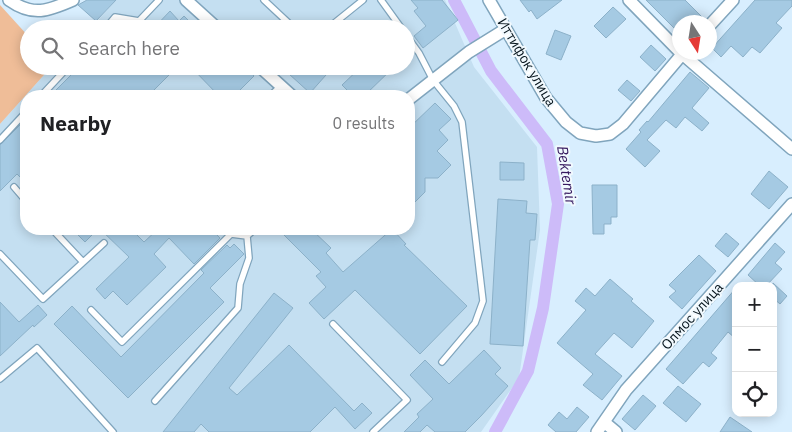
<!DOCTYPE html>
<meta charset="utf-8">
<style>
body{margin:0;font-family:"IBM Plex Sans",sans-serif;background:#f6f6f6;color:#202124}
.controls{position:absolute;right:15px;bottom:15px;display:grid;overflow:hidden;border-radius:10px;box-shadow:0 2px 12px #0003}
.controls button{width:45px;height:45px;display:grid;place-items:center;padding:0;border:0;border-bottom:1px solid #e0e0e0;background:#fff;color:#202124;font:25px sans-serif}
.compass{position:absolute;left:672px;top:15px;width:45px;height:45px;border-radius:50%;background:#fff;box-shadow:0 2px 12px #0003;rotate:168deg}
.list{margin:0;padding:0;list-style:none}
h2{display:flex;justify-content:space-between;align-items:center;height:65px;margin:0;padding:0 20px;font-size:21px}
h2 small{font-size:16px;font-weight:400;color:#757577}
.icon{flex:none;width:28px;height:28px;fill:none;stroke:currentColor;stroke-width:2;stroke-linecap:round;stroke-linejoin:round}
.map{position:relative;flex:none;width:792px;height:432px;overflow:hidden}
.search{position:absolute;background:#fff;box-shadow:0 2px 12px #0003;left:20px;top:20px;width:395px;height:55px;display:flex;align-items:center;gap:12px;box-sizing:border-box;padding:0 18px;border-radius:28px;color:#757577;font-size:19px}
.panel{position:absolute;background:#fff;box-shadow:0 2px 12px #0003;left:20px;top:90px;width:395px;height:145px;border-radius:20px}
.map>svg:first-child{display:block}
</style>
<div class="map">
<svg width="792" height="432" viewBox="0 0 792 432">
<rect width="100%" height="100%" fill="#d8eefe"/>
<path fill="#c4dff1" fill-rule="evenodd" d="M116,0H445L474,67L537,147L540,230L519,378L481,432H0V124L52,66H406V29H90ZM26,96H409V229H26Z"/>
<path fill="#efbd98" d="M0,5L29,37V66H52L0,124Z"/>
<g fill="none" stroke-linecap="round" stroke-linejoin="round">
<path stroke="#cdbbf9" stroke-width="12" d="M454,0L491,71L547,144L558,204L543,308L528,371L495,432"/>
</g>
<path fill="#a5cae3" stroke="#8cb1c9" d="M87,0H116L96,21L78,5Z
M411,0H442L458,20L423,48L414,36L426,26L414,11L418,8Z
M520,0H562L537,19L531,10L529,12Z
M646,0H685L702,17L697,22H680V34Z
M755,0H792V6L776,23L782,28L760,53L752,47L743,57L731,46L721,57L712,48Z
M613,7L626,19L606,38L594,26Z
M170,11L179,21L184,16L197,29H153Z
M555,30L571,36L561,60L546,54Z
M651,45L666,59L655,71L640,57Z
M80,66H178L148,96H50Z
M190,66H245L254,76L240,90L246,96H219Z
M297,66H317L326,75L310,93L289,74Z
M362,66H395L364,96H341L347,90L342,85Z
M690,72L709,88L692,108L709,123L702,131L685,117L676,128L666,120L647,140L660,151L645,167L626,149L641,132L639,130L647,121L648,122Z
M627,80L640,91L631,101L618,90Z
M435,103L451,119L439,130L448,140L437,151L451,165L438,178H425V192L409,208V128Z
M26,119V183L17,174L0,191V145Z
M500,162L524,163V180H500Z
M769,171L788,187L769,209L751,194Z
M592,185H617V217H611V224H604V234H593Z
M498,199L527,201L526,213L537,214L535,240H530L523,346L490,344Z
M72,229H98L85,242Z
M100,229H131L144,242L158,229H211L220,238L194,264L169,238L154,254L166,267L127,305L113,291L105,299L96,289L129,257Z
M278,229H311L331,248L326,253L343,272L392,229L406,244L404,245L467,306L420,354L355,290L324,319L309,303L326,287L316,276L321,272Z
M726,233L739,244L728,257L715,246Z
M775,243L785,252L775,263L782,269L766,286H760L748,275Z
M234,244L244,254L210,288L224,302L128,398L54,324L72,306L121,357L204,273L201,270L227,245L230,248Z
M699,255L716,271L682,309L669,297L676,291L669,285Z
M610,279L633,299L631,301L654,321L632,348L614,333L595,354L622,376L602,400L583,385L593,374L557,343L586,310L575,301L586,288L595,296Z
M773,283L787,296L780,304L773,298Z
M736,288V339L728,332L711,353L717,358L709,367L703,362L683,384L666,369Z
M274,293L293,308L229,388L237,395L289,345L354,411L362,403L372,413L355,429L335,407L310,432H209L201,424L194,432H163Z
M0,302L19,322L38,305L47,315L34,327L33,325L0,356Z
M484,350L501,368L495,374L508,386L481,416L465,432H435L427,425L420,432H404L419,417L417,414L433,399L410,375L425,360L449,384Z
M678,386L701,404L686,422L663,403Z
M643,395L656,406L635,430L622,419Z
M577,407L589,417L576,432H556L548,425L559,412L567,419Z
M730,417L752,432H720Z"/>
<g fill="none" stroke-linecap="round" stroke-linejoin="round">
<defs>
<path id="lane" d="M264,0L295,29
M381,0L402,29
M105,29L115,17L139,21L159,0
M327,29L363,0
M406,35L419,53L433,80L454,106L462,122L483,301L475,323L442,362
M41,96L69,66
M270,96L281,86
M0,140L26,112
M14,187L26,201
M52,229L83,262
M0,254L43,299L104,243
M91,310L122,342L231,234L247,236
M333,324L407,400L373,432
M0,379L37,348L113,432
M155,401L238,308L240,284L249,258L247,236L255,229"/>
<path id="street" d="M9,0C33,17 48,11 73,0
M186,0L218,29
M489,0L546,98L566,122L580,133L596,136L610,134L623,124L684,52
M629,0L680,52
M710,25L733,0
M680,52L792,149
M259,66L292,96
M409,99L469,52L506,29
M604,422L616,432
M597,432L626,390L792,204"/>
</defs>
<use href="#lane" stroke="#80a5bd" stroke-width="8"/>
<use href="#street" stroke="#80a5bd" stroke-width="14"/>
<use href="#lane" stroke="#fff" stroke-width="5.5"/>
<use href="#street" stroke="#fff" stroke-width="11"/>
</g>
<g text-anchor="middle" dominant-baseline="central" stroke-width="4" stroke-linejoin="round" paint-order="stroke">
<g font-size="14" fill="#06141c" stroke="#f1f9fe">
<text transform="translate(527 62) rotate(59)">Иттифок улица</text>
<text transform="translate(692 316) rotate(-48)">Олмос улица</text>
</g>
<g font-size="15" font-style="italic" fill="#371a60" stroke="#f1f9fe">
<text transform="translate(567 175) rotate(81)">Bektemir</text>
</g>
</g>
</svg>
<div class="controls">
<button>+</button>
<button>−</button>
<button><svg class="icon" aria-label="locate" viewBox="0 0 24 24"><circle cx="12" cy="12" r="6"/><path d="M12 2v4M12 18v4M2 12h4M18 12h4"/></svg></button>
</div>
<svg class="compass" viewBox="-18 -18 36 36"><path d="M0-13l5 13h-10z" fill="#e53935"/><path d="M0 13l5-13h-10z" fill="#757577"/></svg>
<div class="search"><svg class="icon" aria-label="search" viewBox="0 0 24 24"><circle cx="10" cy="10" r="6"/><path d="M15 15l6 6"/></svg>Search here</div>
<section class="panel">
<h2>Nearby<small>0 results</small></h2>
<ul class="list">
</ul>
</section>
</div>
